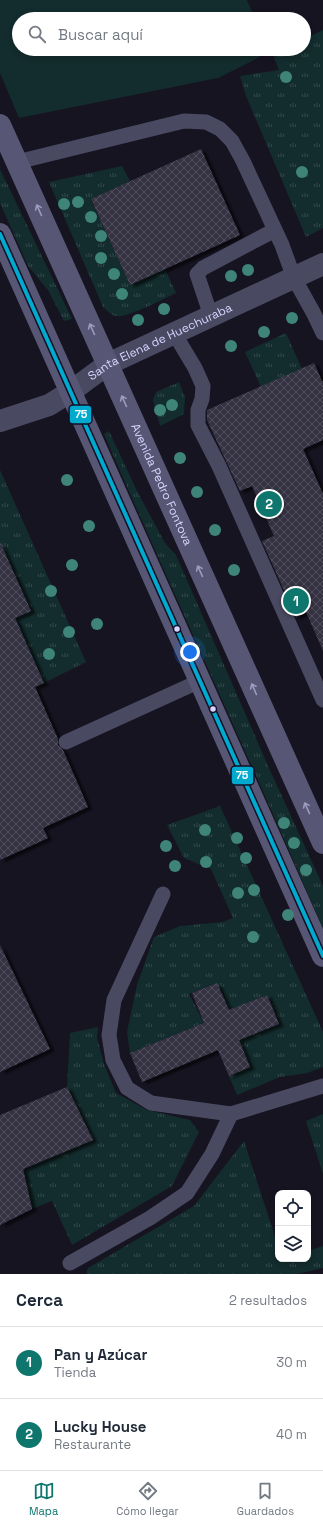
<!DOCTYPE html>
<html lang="es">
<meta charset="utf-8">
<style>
body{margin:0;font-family:"Space Grotesk",sans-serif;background:#f6f6f7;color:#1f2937}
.controls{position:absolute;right:12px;bottom:12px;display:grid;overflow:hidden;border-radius:8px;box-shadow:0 2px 6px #0003}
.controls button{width:36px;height:36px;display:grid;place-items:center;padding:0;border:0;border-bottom:1px solid #e0e1e3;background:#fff;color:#1f2937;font:20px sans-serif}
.you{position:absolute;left:190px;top:652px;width:14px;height:14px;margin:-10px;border:3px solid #fff;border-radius:50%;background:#1a73e8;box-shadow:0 0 0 6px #1a73e833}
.badge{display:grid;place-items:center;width:26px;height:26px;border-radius:50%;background:#0f766e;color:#fff;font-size:13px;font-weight:700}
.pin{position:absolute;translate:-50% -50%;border:2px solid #fff;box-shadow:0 1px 4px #0006}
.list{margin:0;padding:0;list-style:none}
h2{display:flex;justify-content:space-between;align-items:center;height:52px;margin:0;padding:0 16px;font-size:17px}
h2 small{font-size:13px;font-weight:400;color:#747a83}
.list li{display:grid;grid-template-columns:26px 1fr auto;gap:12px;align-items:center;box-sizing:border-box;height:72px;padding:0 16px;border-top:1px solid #e0e1e3}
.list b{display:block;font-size:15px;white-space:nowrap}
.list p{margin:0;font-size:13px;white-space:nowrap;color:#747a83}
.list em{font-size:13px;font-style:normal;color:#747a83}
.icon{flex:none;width:22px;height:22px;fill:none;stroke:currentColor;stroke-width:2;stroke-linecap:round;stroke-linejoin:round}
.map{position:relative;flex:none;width:323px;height:1274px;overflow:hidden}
.search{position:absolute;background:#fff;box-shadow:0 2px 6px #0003;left:12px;right:12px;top:12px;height:44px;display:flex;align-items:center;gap:10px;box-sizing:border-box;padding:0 14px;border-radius:22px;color:#747a83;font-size:15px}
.sheet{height:196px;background:#fff}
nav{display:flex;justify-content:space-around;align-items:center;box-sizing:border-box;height:56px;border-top:1px solid #e0e1e3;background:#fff;font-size:11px;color:#747a83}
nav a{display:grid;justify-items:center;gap:2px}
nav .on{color:#0f766e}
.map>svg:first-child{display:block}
</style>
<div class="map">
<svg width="323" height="1274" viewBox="0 0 323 1274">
<defs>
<pattern id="grass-tufts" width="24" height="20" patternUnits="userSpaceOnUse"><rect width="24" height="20" fill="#132c2d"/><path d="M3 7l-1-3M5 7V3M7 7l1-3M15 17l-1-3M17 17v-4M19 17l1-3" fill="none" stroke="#354a4c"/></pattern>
<pattern id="building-cross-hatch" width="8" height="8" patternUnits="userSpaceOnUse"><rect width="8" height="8" fill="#343243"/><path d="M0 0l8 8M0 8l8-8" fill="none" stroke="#514f5f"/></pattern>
<filter id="shadow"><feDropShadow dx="4.5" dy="2.5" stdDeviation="1" flood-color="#0009"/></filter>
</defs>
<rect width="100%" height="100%" fill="#161421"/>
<path fill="url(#grass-tufts)" d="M323,30V228L306,237L246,96L240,76L279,70L273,55L284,49H304V39Z
M122,166L130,181L91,200L130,285L165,269L176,293C163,299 128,318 116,316C110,315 107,310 103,307L49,182Z
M0,169L72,319L64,321L48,290L28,266L0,203Z
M286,333L302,369L261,387L245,352Z
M179,382L185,397L184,414L160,426L153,400L156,392Z
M109,431L137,491L165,543L176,555L269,768L323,886V929C252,763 176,600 104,434Z
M0,470L86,662L44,683L15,618L31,610L0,542Z
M220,806L323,1032V1067L307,1073L280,1077L237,1095L229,1076L250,1066L239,1040L279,1024L229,1010L217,983L189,994L204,1023L130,1053L127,1032L137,985L154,937L180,926L223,922L233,918L211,869L184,858L167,825Z
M98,1027L97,1038L104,1064L116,1093L147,1110L190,1120L199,1132L172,1186L72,1245L52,1201L32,1209L23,1169L93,1140L67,1087L70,1033Z
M323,1114V1174L306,1121Z
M244,1141L278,1246V1259H308V1251L323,1246V1268L297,1274H86L88,1268L194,1206Z"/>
<path fill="#132c2d" d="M0,0H247L255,19H19V49H265L266,52L256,59L218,78L19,118L0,73Z"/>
<path fill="url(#building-cross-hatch)" filter="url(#shadow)" d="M201,149L240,235L130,285L91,199Z
M314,363L323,383V440L303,449L323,494V651L306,612L296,617L262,541L274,536L252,486L240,491L207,420V410Z
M0,542L31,611L15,618L44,683L35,687L58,739V745L63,750L88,807L43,828L48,838L0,860Z
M0,945L50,1049L0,1072Z
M217,983L229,1010L267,995L279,1024L239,1040L250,1067L229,1076L218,1050L142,1082L130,1053L204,1023L192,993Z
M67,1087L93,1140L23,1169L32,1209L0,1225V1115Z"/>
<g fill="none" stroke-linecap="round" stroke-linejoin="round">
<path stroke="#4a4962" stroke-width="15" d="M17,162L184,121L206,122L220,129L232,141L243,161L282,245L294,278L314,314L323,333
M211,316L197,274L203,268L275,230
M174,333L195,368L203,386L202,399L198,410V425L219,466L323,700
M66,742L200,681
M163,894L114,1000L109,1035L113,1060L127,1088L151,1103L231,1114L323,1086
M70,1263L150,1218L187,1193L212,1154L231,1114"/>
<path stroke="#4a4962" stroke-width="22" id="s1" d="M0,421L49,405L70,392L108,364L323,264"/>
<g stroke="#575674" stroke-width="22">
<path id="s2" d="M0,125L323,843"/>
<path d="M0,234L323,956"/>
</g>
<defs>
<path id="bus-1" d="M0,234L323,956"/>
</defs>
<use href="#bus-1" stroke="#130f26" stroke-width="7"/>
<use href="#bus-1" stroke="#00a9ce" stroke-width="4"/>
</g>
<g fill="#3e8478">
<circle cx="286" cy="77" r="6"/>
<circle cx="302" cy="172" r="6"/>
<circle cx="78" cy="202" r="6"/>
<circle cx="64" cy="204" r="6"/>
<circle cx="91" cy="217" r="6"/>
<circle cx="101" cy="236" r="6"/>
<circle cx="101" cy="258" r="6"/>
<circle cx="248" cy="270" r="6"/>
<circle cx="114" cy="274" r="6"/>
<circle cx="231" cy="276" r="6"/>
<circle cx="122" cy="294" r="6"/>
<circle cx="164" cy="309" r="6"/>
<circle cx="292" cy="318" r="6"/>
<circle cx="138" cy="320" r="6"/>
<circle cx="264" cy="332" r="6"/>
<circle cx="231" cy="346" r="6"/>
<circle cx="172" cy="405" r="6"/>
<circle cx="160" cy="410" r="6"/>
<circle cx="180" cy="458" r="6"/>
<circle cx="67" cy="480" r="6"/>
<circle cx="197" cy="492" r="6"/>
<circle cx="89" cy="526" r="6"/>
<circle cx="215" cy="530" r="6"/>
<circle cx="72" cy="565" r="6"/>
<circle cx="234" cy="570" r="6"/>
<circle cx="51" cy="591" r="6"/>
<circle cx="97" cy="624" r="6"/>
<circle cx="69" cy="632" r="6"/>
<circle cx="49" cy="654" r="6"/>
<circle cx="284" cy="823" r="6"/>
<circle cx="205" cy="830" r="6"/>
<circle cx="237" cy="838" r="6"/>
<circle cx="294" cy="843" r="6"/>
<circle cx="166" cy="846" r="6"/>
<circle cx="246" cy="858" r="6"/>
<circle cx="206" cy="862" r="6"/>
<circle cx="175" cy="866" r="6"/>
<circle cx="306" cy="870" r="6"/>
<circle cx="254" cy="890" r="6"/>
<circle cx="238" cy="893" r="6"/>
<circle cx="288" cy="915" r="6"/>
<circle cx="253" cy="937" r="6"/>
</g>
<defs><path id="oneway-shaft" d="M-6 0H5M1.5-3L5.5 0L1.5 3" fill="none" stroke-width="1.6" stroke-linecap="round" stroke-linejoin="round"/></defs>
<g stroke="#9e9bc0">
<use href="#oneway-shaft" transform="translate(39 210) rotate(-114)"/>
<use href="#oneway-shaft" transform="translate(92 329) rotate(-114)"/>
<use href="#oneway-shaft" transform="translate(124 401) rotate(-114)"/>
<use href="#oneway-shaft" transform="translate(200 571) rotate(-114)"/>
<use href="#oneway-shaft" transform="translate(254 689) rotate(-114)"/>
<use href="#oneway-shaft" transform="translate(307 808) rotate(-114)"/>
</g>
<g fill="#d9d4ff" stroke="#130f26" stroke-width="1.5">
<circle cx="177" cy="629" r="3.5"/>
<circle cx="213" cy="709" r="3.5"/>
</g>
<g text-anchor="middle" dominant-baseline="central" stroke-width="3" stroke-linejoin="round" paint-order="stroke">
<g font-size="12" fill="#d9d4ff" stroke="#130f26">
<text stroke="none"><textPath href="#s1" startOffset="180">Santa Elena de Huechuraba</textPath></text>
<text stroke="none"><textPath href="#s2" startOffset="394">Avenida Pedro Fontova</textPath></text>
</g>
</g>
<g stroke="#130f26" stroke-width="1.5">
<rect x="69" y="405" width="23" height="19" rx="4" fill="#00a9ce"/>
<rect x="231" y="766" width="23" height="19" rx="4" fill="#00a9ce"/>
</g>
<g font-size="11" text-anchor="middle" font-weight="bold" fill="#fff">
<text x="81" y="418">75</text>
<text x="242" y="779">75</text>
</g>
</svg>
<div class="controls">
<button><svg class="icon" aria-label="locate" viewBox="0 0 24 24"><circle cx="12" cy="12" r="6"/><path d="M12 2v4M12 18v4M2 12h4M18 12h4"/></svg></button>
<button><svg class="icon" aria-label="layers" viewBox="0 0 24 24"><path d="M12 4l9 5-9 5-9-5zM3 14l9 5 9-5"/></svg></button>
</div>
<div class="you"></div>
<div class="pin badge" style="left:296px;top:601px">1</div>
<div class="pin badge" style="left:269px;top:504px">2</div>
<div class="search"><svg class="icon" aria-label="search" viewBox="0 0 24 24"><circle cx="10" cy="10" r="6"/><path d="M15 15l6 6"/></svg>Buscar aquí</div>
</div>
<section class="sheet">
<h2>Cerca<small>2 resultados</small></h2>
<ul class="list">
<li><span class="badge">1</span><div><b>Pan y Azúcar</b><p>Tienda</p></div><em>30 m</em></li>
<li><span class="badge">2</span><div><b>Lucky House</b><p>Restaurante</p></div><em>40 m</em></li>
</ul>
</section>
<nav>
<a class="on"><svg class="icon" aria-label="map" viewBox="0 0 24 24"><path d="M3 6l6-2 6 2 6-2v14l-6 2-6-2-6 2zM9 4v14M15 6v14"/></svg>Mapa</a>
<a><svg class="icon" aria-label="directions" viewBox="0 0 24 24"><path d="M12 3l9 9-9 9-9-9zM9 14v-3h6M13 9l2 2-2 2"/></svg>Cómo llegar</a>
<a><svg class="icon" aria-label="saved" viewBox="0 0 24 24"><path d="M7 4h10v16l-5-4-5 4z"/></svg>Guardados</a>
</nav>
